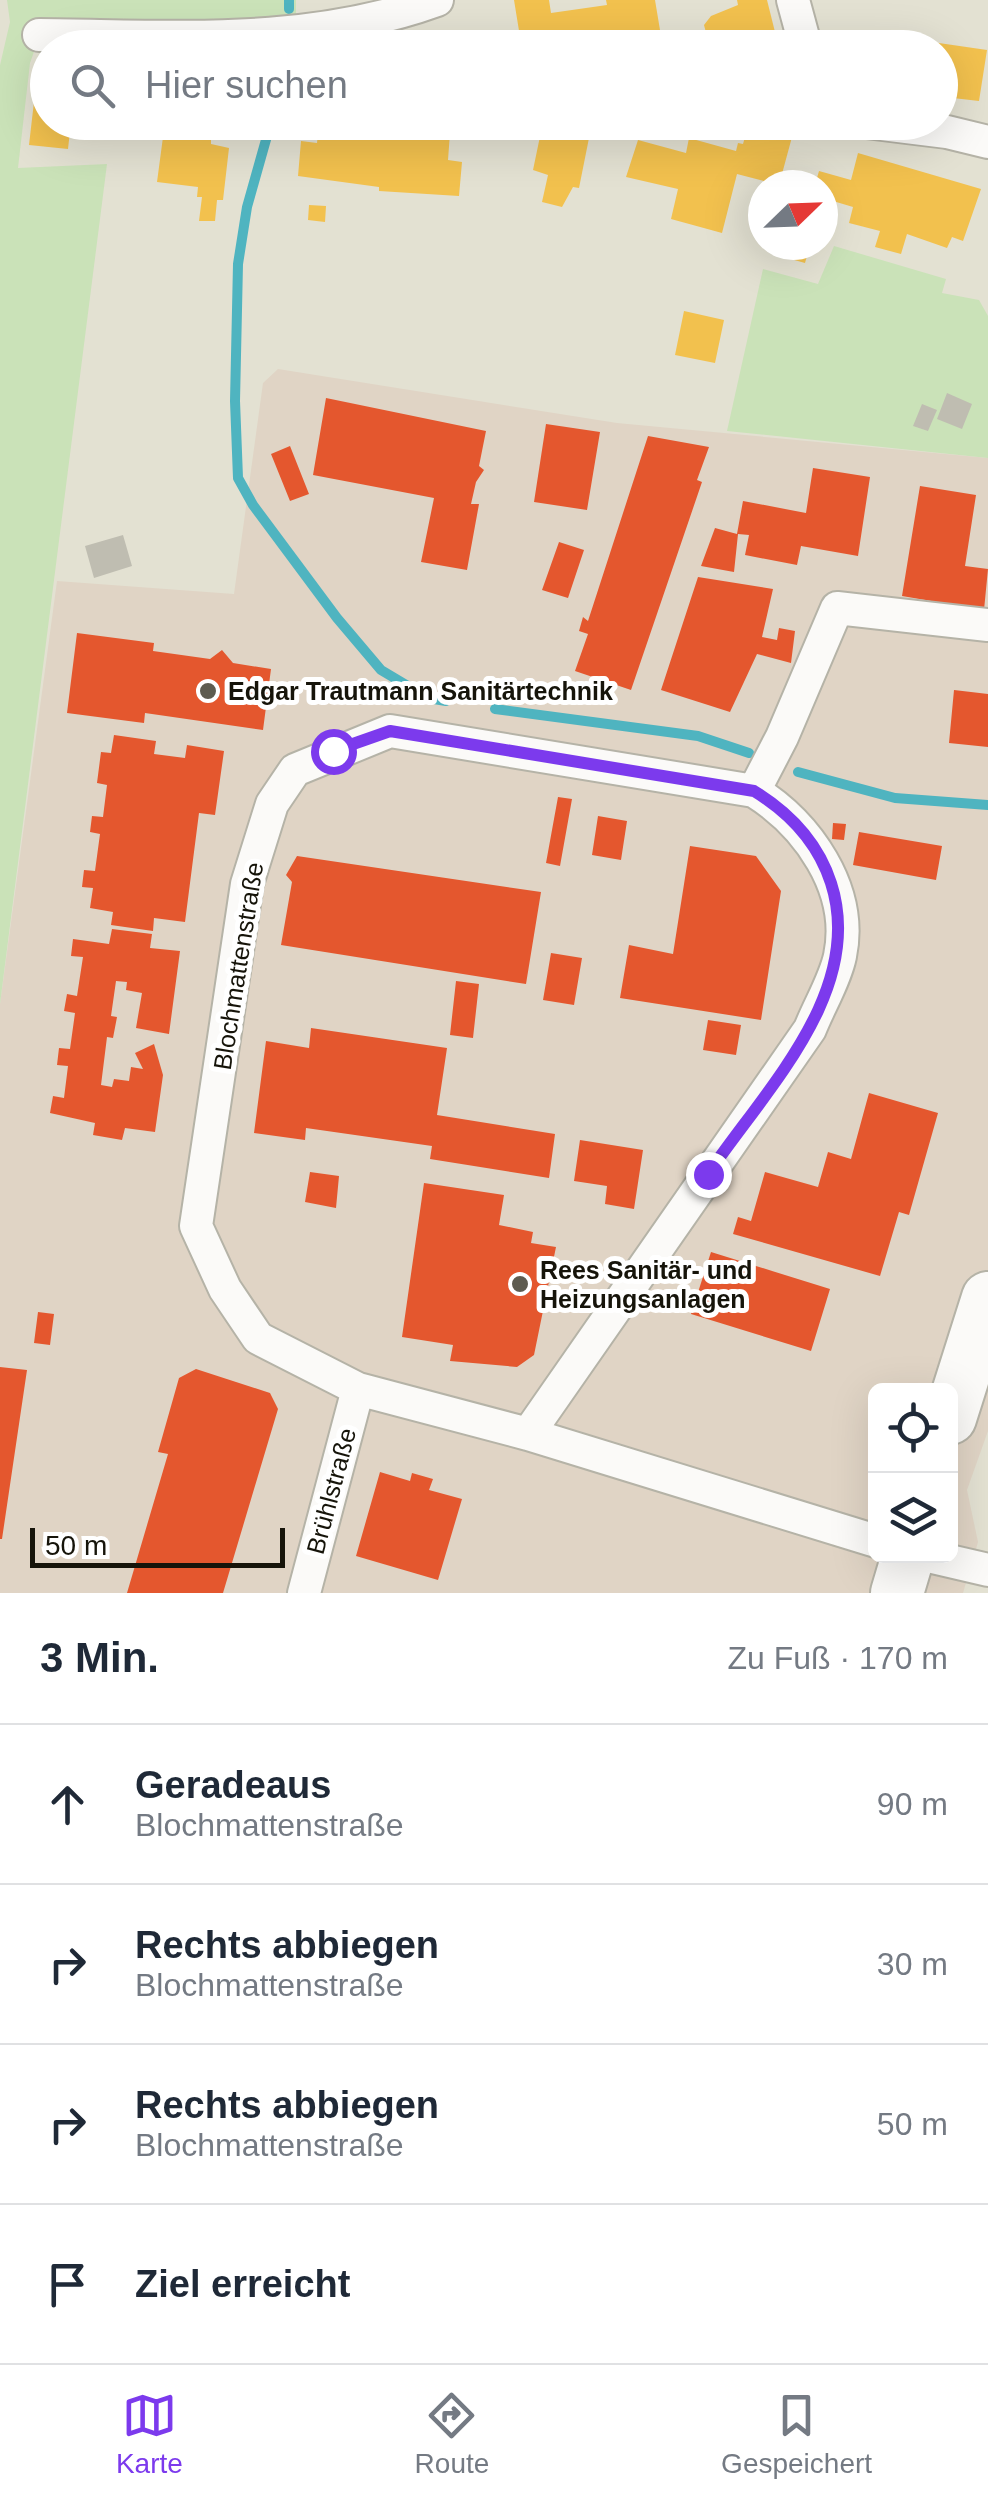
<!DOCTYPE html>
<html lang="de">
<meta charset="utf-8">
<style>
body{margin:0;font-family:Helvetica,sans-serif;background:#f2f2f3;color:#1f2937}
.controls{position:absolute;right:30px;bottom:30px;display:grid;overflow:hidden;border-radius:15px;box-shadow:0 10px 40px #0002}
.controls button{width:90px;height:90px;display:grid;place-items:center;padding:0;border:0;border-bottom:2px solid #e0e1e3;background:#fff;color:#1f2937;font:50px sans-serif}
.compass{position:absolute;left:748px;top:170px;width:90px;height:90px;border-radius:50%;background:#fff;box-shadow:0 10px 40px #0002;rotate:67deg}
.scale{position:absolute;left:30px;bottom:25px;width:255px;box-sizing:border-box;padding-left:10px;border:5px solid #16140a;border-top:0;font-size:28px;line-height:35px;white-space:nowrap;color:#16140a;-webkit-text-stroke:8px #fff;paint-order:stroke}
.stop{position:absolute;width:30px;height:30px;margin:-22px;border:8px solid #7c3aed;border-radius:50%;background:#fff}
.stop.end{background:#7c3aed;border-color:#fff;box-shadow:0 2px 10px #0008}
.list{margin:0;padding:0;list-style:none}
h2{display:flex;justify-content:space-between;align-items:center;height:130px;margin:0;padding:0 40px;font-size:42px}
h2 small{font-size:32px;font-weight:400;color:#747a83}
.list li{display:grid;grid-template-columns:65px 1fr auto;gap:30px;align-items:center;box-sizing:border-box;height:160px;padding:0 40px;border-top:2px solid #e0e1e3}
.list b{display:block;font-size:38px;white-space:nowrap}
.list p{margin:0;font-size:32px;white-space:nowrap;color:#747a83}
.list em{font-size:32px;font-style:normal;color:#747a83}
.icon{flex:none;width:55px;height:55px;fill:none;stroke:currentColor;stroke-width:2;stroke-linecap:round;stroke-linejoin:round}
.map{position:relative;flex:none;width:988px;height:1593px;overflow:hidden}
.search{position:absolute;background:#fff;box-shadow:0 10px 40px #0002;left:30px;right:30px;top:30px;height:110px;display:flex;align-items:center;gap:25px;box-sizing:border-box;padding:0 35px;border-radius:55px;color:#747a83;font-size:38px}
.sheet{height:770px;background:#fff}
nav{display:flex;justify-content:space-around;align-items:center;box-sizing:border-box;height:140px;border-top:2px solid #e0e1e3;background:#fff;font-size:28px;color:#747a83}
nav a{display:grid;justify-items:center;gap:5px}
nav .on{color:#7c3aed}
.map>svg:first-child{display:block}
</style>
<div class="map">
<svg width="988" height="1593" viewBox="0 0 988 1593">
<rect width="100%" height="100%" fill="#e3e1d2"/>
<path fill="#e0d4c5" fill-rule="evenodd" d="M278,369L617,423L988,458V1431L967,1490L978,1542L963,1593H0V1004L57,581L234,594L263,383ZM876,1390H950V1556H876Z"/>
<path fill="#cae2b8" d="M7,0H296V33L40,35L30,63L18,168L107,164L0,1004V65L10,22Z
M834,246L946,279L942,293L979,300L988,316V458L727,431L763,269L818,284Z"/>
<path fill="#f2c14e" d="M514,0H549L551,13L607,5L606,0H655L663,48H517L521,43Z
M737,0H767L779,48H710L704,25L711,16L738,5Z
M437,31L439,48H393L391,38Z
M932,42L987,50L979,101L953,98L952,103L940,101V48H931Z
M35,93L48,94V122H71L68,149L29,145Z
M165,122H211V144L229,148L223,200H217L215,221H199L202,197H197L198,187L157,182Z
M319,122H385V126L401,128V134L450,133L448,160L462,162L459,196L379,191V187L298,176L301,141L317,143Z
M543,122H559L557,131L589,138L579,188L573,187L562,207L542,202L548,175L533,170Z
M748,126L792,137L779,185L737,174L722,233L671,219L678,189L626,177L638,140L686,153L689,138L736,151L738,143L743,144Z
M858,153L981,189L963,241L952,237L947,248L907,234L901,254L875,247L880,231L849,223L853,207L823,198V185H815L819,171L851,180Z
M309,205L326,206L325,222L308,220Z
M782,245H810L805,263L780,256Z
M684,311L724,320L715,363L675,355Z"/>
<path fill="#e4572e" d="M326,398L486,431L479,466L484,470L476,482L471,504H479L467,570L421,562L434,498L313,475Z
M546,424L600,432L587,510L534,502Z
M648,436L709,447L697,480L702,482L631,690L575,671L588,634L579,631L583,617L588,621Z
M290,446L309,494L290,501L271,454Z
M813,468L870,477L858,556L801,546L797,565L745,555L749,535L738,534L734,572L701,566L715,528L737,534L743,501L806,513Z
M920,486L976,495L965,566L988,569L984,610L902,596Z
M559,542L584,550L568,598L542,590Z
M698,577L773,589L762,637L777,640L779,628L795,631L791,663L757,654L730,712L661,690Z
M77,633L154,643L153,651L210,659L222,650L233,663L271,669L263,730L145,713L144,723L67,713Z
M954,690L988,694V747L949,743Z
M114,735L156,741L154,754L185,758L187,745L224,751L215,815L199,813L185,922L154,918L153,931L111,925L113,912L90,908L93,888L82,887L84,870L95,871L100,834L90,832L92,816L103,817L107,785L97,783L101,752L111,753Z
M558,797L572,799L560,866L546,863Z
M598,816L627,821L621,860L592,855Z
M833,823L846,824L844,840L832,839Z
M859,832L942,846L936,880L853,865Z
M690,846L756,856L781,891L761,1020L620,998L629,945L673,954Z
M297,856L541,892L526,984L281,945L292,882L286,875Z
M112,929L152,934L150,948L180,951L169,1034L136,1028L142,993L126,990L127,982L116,981L111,1016L117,1017L113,1038L107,1037L101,1085L112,1087L114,1079L129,1081L131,1067L143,1069L135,1053L154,1044L163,1075L155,1132L125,1128L122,1140L93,1135L95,1123L50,1113L53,1096L64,1098L68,1066L57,1065L59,1048L70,1049L75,1013L64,1011L67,994L77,996L83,957L71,956L73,939L109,944Z
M551,953L582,958L574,1005L543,1000Z
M456,981L479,984L473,1038L450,1035Z
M708,1020L741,1025L736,1055L703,1050Z
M311,1028L447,1048L437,1115L555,1134L549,1178L430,1159L432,1146L306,1128L305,1140L254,1133L266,1041L309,1048Z
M869,1093L938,1113L909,1215L899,1212L880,1276L733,1234L738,1217L751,1221L765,1172L818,1187L828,1152L851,1159Z
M580,1140L643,1150L634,1209L605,1204L607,1186L574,1181Z
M310,1172L339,1176L336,1208L305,1202Z
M424,1183L504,1195L499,1225L533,1232L531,1243L556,1247L534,1355L517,1367L450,1361L453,1345L402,1337Z
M711,1252L830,1289L811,1351L691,1314Z
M38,1312L54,1314L50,1345L34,1343Z
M0,1367L27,1370L2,1539H0Z
M196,1369L270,1393L278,1409L223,1593H127L168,1454L158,1452L179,1378Z
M380,1472L410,1481L412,1473L433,1479L429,1490L462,1499L438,1580L356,1556Z"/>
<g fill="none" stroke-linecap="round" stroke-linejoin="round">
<path stroke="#4fb4c0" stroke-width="10" d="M289,9V0
M271,122L247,207L238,264L235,401L238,478L253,505L337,618L381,670L428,698L446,701
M495,709L698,736L749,753
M798,772L895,798L988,805"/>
</g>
<path fill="#bfbdb1" d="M947,393L972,404L962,429L937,419Z
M922,404L937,410L928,431L913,426Z
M123,535L132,566L94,578L85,546Z"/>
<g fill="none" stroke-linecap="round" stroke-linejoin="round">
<defs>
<path id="minor" d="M793,0L806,48
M39,35C176,36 307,47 437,0
M866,122L947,132L988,142
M754,791L782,737L837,608L988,625
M528,1434L810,1029C819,1006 835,980 840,956C854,889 807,824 754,791L390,731L295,770L272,804L247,884L196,1226L225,1289L258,1338L358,1389L528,1434L876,1541
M928,1556L988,1570
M304,1593L358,1389"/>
<path id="primary" d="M950,1418L988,1298
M897,1593L908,1556"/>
</defs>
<use href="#minor" stroke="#b5b3a7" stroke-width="36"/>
<use href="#primary" stroke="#b5b3a7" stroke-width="56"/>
<use href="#minor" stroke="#fbfaf8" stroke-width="32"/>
<use href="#primary" stroke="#fbfaf8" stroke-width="52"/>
</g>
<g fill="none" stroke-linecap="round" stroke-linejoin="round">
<path stroke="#7c3aed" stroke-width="12" d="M333,751L390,731L754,791C790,813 818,843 831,883C866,991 765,1090 708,1174"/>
</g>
<g fill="#5e5c50" stroke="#fff" stroke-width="4">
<circle cx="208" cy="691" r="10"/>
<circle cx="520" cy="1284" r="10"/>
</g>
<g text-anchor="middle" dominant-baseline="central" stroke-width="10" stroke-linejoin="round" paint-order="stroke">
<g font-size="25" font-weight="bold" fill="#16140a" stroke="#fff" text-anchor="start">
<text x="228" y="691">Edgar Trautmann Sanitärtechnik</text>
<text x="540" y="1270">Rees Sanitär- und<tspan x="540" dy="29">Heizungsanlagen</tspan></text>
</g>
<g font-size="25" fill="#16140a" stroke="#fff">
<text transform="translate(238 966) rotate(-81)">Blochmattenstraße</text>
<text transform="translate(331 1491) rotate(-75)">Brühlstraße</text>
</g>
</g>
</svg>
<div class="controls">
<button><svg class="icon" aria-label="locate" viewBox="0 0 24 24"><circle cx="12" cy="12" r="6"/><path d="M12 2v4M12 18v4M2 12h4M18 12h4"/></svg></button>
<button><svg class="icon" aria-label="layers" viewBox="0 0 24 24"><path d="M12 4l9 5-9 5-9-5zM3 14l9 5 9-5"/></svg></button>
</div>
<svg class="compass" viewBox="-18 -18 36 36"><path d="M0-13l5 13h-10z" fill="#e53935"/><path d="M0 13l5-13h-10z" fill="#747a83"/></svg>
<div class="scale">50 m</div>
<div class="stop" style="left:333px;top:751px"></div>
<div class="stop end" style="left:708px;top:1174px"></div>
<div class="search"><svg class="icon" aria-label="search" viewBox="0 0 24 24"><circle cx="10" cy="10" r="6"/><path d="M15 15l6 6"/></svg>Hier suchen</div>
</div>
<section class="sheet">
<h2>3 Min.<small>Zu Fuß · 170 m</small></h2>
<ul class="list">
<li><svg class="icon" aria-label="ahead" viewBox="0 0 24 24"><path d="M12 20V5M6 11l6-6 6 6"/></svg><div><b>Geradeaus</b><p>Blochmattenstraße</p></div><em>90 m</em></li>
<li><svg class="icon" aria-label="right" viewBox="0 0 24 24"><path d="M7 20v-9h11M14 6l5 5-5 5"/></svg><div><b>Rechts abbiegen</b><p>Blochmattenstraße</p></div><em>30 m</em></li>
<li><svg class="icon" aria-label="right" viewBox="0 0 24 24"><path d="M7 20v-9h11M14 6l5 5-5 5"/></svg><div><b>Rechts abbiegen</b><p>Blochmattenstraße</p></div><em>50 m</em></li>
<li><svg class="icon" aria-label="arrive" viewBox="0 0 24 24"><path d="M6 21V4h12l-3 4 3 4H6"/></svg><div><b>Ziel erreicht</b></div></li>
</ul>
</section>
<nav>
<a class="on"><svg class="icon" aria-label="map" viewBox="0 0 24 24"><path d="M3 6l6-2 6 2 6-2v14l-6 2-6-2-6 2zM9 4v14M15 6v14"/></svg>Karte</a>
<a><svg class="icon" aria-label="directions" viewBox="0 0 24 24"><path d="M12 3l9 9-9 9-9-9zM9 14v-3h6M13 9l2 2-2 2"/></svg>Route</a>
<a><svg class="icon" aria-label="saved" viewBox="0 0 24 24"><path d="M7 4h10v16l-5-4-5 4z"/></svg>Gespeichert</a>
</nav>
